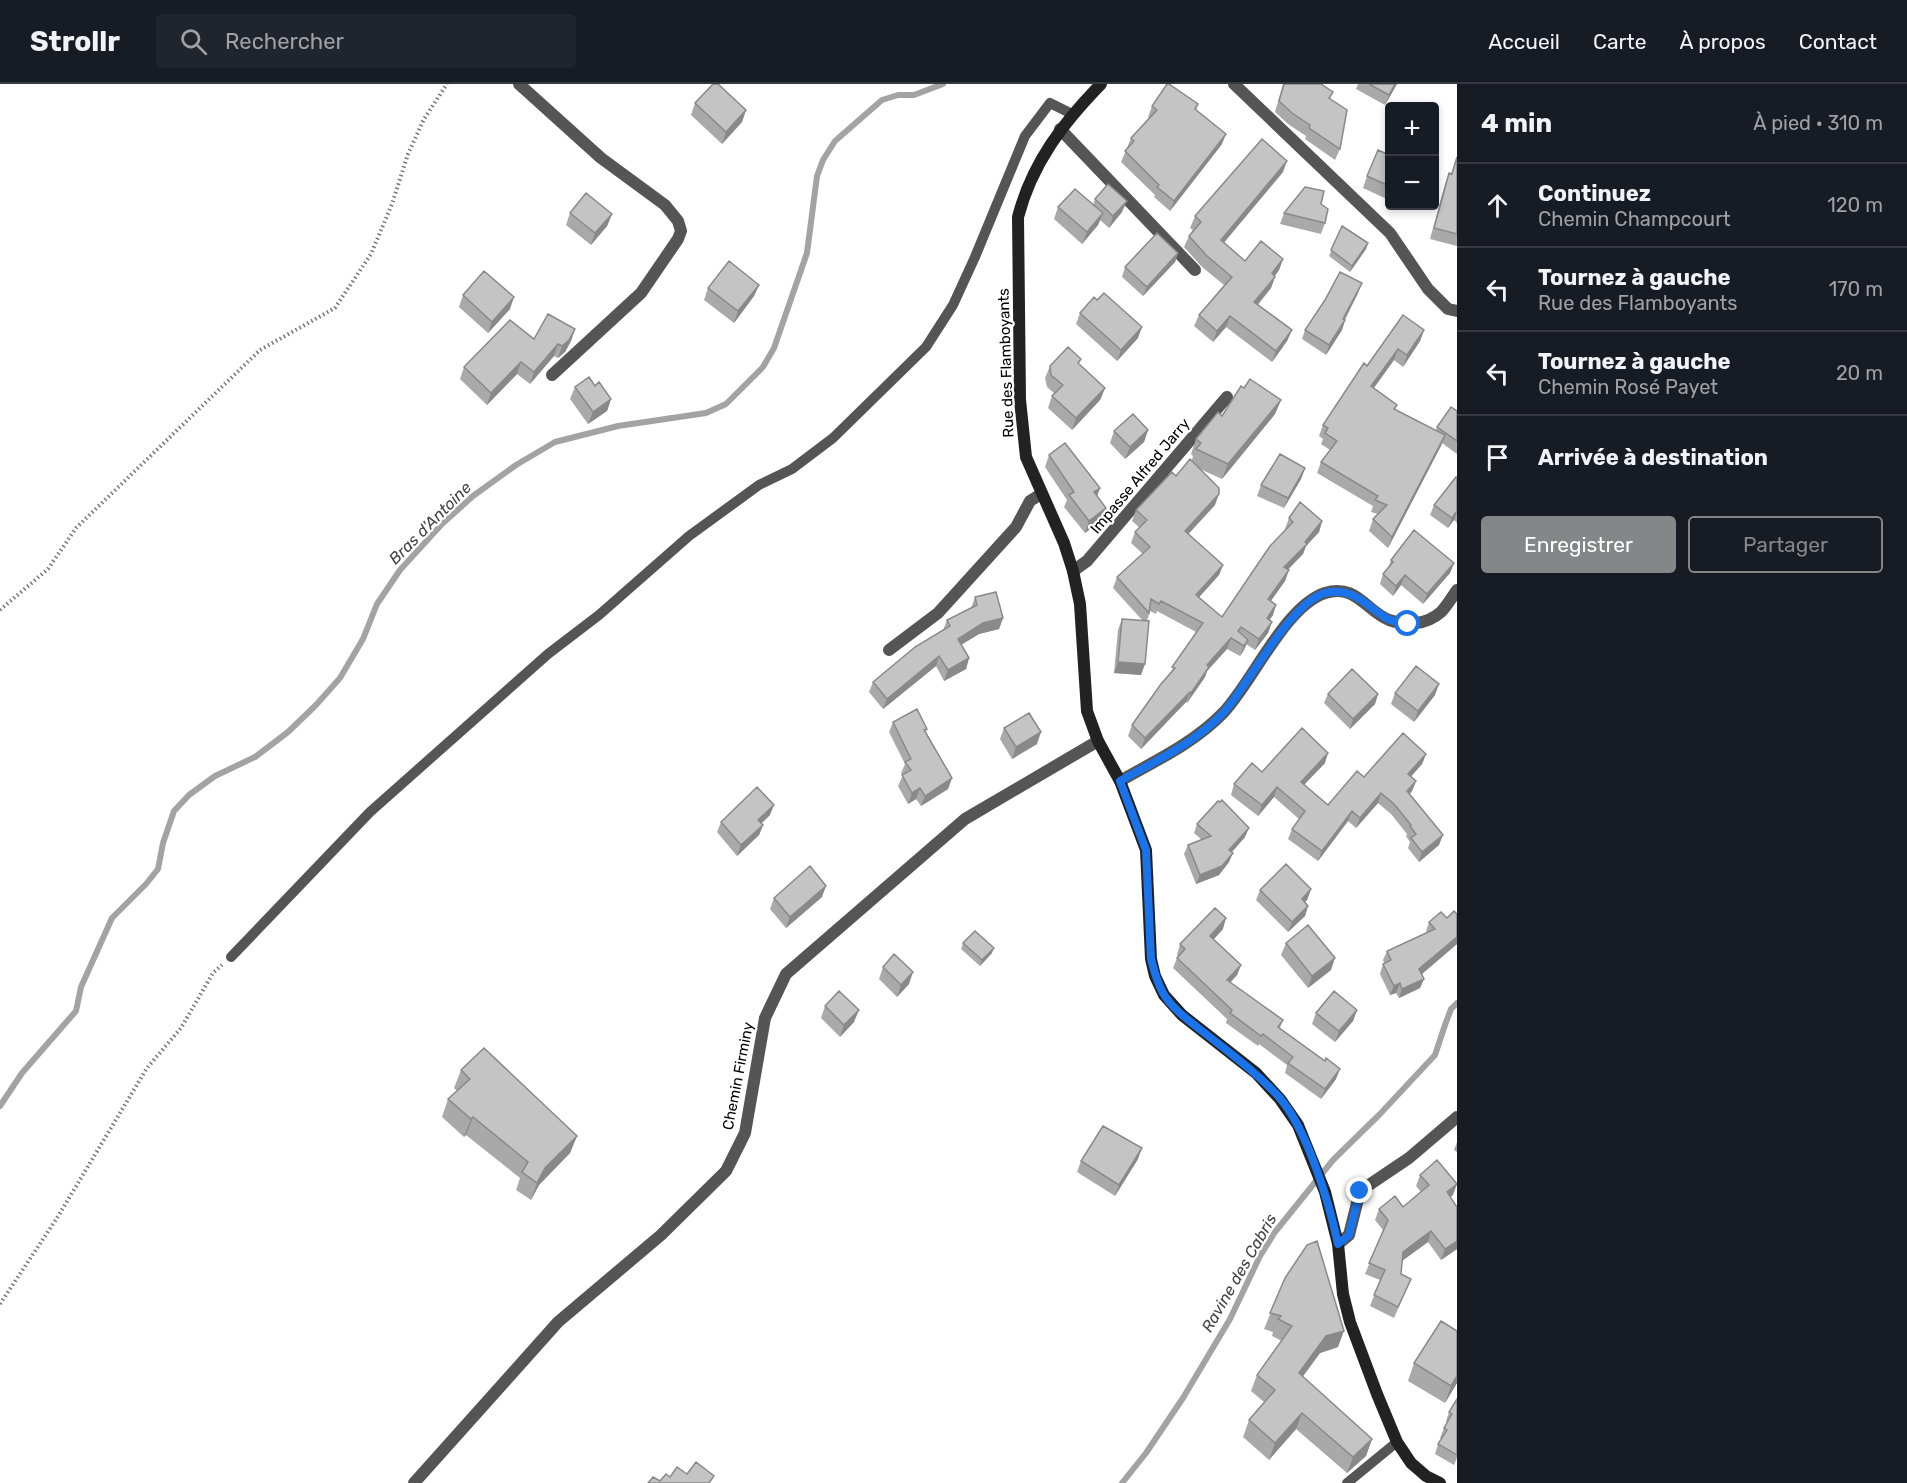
<!DOCTYPE html>
<html lang="fr">
<meta charset="utf-8">
<style>
body{margin:0;font-family:Rubik,sans-serif;background:#20242c;color:#f1f3f6}
.controls{position:absolute;right:18px;top:18px;display:grid;overflow:hidden;border-radius:6px;box-shadow:0 3px 9px #0003}
.controls button{width:54px;height:54px;display:grid;place-items:center;padding:0;border:0;border-bottom:2px solid #363941;background:#171b24;color:#f1f3f6;font:30px sans-serif}
.stop{position:absolute;width:18px;height:18px;margin:-14px;border:4px solid #1a73e8;border-radius:50%;background:#fff}
.stop.end{background:#1a73e8;border-color:#fff;box-shadow:0 2px 6px #0008}
.list{margin:0;padding:0;list-style:none}
h2{display:flex;justify-content:space-between;align-items:center;height:78px;margin:0;padding:0 24px;font-size:26px}
h2 small{font-size:20px;font-weight:400;color:#9ea1a6}
.list li{display:grid;grid-template-columns:39px 1fr auto;gap:18px;align-items:center;box-sizing:border-box;height:84px;padding:0 24px;border-top:2px solid #363941}
.list b{display:block;font-size:22px;white-space:nowrap}
.list p{margin:0;font-size:20px;white-space:nowrap;color:#9ea1a6}
.list em{font-size:20px;font-style:normal;color:#9ea1a6}
.actions{display:flex;gap:12px;padding:18px 24px}
.actions a{flex:1;padding:14px 0;border:2px solid #858687;border-radius:6px;text-align:center;font-size:21px;color:#858687}
.actions .main{background:#858687;color:#fff}
.icon{flex:none;width:33px;height:33px;fill:none;stroke:currentColor;stroke-width:2;stroke-linecap:round;stroke-linejoin:round}
.map{position:relative;flex:none;width:1457px;height:1399px;overflow:hidden}
header{display:flex;align-items:center;gap:36px;box-sizing:border-box;height:84px;padding:0 30px;background:#171b24;border-bottom:2px solid #363941}
header strong{font-size:28px}
nav{display:flex;gap:33px;margin-inline-start:auto;font-size:21px}
.search{width:420px;height:54px;background:#20242c;display:flex;align-items:center;gap:15px;box-sizing:border-box;padding:0 21px;border-radius:6px;color:#9ea1a6;font-size:22px}
main{display:flex}
aside{flex:1;background:#171b24}
.map>svg:first-child{display:block}
</style>
<header>
<strong>Strollr</strong>
<div class="search"><svg class="icon" aria-label="search" viewBox="0 0 24 24"><circle cx="10" cy="10" r="6"/><path d="M15 15l6 6"/></svg>Rechercher</div>
<nav><a>Accueil</a><a>Carte</a><a>À propos</a><a>Contact</a></nav>
</header>
<main>
<div class="map">
<svg width="1457" height="1399" viewBox="0 0 1457 1399">
<rect width="100%" height="100%" fill="#fff"/>
<g fill="none" stroke-linecap="round" stroke-linejoin="round">
<path stroke="#a3a3a3" stroke-width="6" d="M0,1022L22,989L76,927L81,903L112,834L146,800L158,785L163,759L174,727L189,711L215,692L255,673L288,648L316,621L340,594L363,555L377,520L400,486L442,440L473,412L516,381L555,358L618,342L706,329L726,320L763,283L774,264L807,169L817,92L823,76L835,57L882,16L898,11H914L943,0
M1122,1399L1146,1369L1183,1314L1230,1235L1260,1172L1275,1148L1333,1076L1380,1030L1435,971L1445,941L1451,925L1457,919"/>
<path stroke="#777" stroke-width="4" stroke-dasharray="1.5 3" stroke-linecap="butt" d="M0,526L48,485L76,444L260,266L335,224L371,170L392,120L408,70L424,35L447,0
M0,1220L57,1134L147,984L181,944L213,889L222,881"/>
<path stroke="#555" stroke-width="10" d="M231,873L370,728L548,570L599,531L689,452L759,401L792,385L833,354L926,263L953,221L975,173L1025,52L1050,19L1072,30
M1347,1399L1397,1358"/>
<path stroke="#555" stroke-width="12" d="M519,0L601,74L665,121L678,137L681,147L678,155L641,209L552,291
M1234,0L1390,149L1428,205L1448,225L1457,227
M1060,45L1195,186
M1073,487L1087,477L1227,313
M889,566L938,529L1016,443L1030,417L1041,410
M1120,697C1155,677 1194,659 1223,629C1252,599 1285,522 1325,509C1356,499 1366,527 1389,536C1398,539 1408,540 1416,539C1426,538 1433,535 1441,528C1447,522 1452,513 1457,506
M1338,1160L1349,1151L1360,1107L1409,1074L1457,1033
M414,1399L558,1238L661,1151L726,1087L745,1049L765,934L786,890L965,735L1098,657"/>
<path stroke="#222" stroke-width="12" d="M1101,0C1063,39 1032,79 1018,133L1020,316L1026,373L1064,459L1073,487L1080,520L1087,627L1098,657L1120,697L1146,766L1151,875L1155,892L1164,911L1182,931L1256,989L1280,1015L1298,1041L1325,1108L1338,1160L1343,1210L1350,1238L1377,1310L1397,1358L1411,1379L1426,1392L1440,1399"/>
</g>
<path fill="#a9a9a9" d="M1283,0H1321L1333,8L1330,15L1340,65L1335,76L1305,55L1306,52L1288,40L1275,28Z
M1358,0H1397L1385,21L1356,5Z
M695,19L746,26L742,38L722,60L691,31Z
M1198,20L1196,26L1222,60L1170,127L1154,113L1155,111L1121,78L1131,54L1149,34L1148,33L1152,22Z
M1389,71V116L1363,104L1367,92Z
M1457,73V162L1430,155L1445,100L1449,89L1451,90Z
M1283,88L1224,158L1245,177L1283,175L1279,186L1275,192L1271,204L1258,221L1292,246L1287,257L1272,278L1226,243L1213,258L1194,242L1199,231L1224,201L1202,183L1184,163L1189,152L1193,146L1190,144L1195,132Z
M1095,115L1122,128L1109,144L1100,136L1098,141L1082,160L1054,135L1058,123L1093,121Z
M1321,120L1325,139L1321,150L1280,140L1284,129Z
M570,129L612,130L607,142L591,161L566,141Z
M1342,142L1368,159L1366,165L1350,188L1329,172Z
M1178,169L1175,178L1143,212L1122,193L1125,183Z
M759,201L754,212L734,239L704,216L708,204Z
M1358,209L1345,236L1342,246L1326,271L1302,255L1305,246Z
M463,211L510,225L488,249L459,223Z
M1097,216L1138,254L1117,277L1076,240L1080,229Z
M575,245L571,257L565,268L558,274L554,272L530,300L517,290L487,321L460,295L464,283Z
M1424,246L1420,257L1403,283L1394,276L1374,304L1397,321L1395,326L1436,346L1437,343L1457,327V370L1442,359L1388,464L1369,447L1373,435L1378,430L1371,428L1373,422L1317,389L1321,378L1330,366L1321,360L1323,355L1319,352L1323,341L1367,282Z
M1079,280L1105,304L1100,316L1072,346L1048,324L1052,312L1055,310L1047,303L1045,294L1050,282Z
M595,302L611,315L607,327L588,340L570,315L575,303Z
M1244,304L1281,316L1275,330L1222,395L1200,385L1215,421L1188,450L1223,481L1219,491L1199,513L1222,533L1286,446L1285,445L1289,434L1322,437L1319,448L1306,462L1303,470L1288,486L1285,497L1271,517L1273,531L1269,536L1272,538L1268,549L1255,566L1246,560L1244,566L1240,572L1227,565L1207,587L1205,593L1187,619L1186,618L1141,665L1128,652L1132,641L1170,589L1196,548L1157,527L1156,530L1150,527L1147,537L1141,591L1114,589L1118,546L1122,535L1143,537L1113,504L1117,493L1143,470L1131,459L1135,448L1140,444L1132,437L1136,426L1176,392L1192,376L1193,372L1191,370L1196,355L1222,332Z
M1148,346L1144,358L1125,375L1110,359L1114,347Z
M1049,371L1100,404L1097,412L1106,424L1102,436L1085,449L1064,423L1067,416L1045,383Z
M1305,384L1301,395L1284,424L1257,412L1261,401Z
M1457,395V439L1454,436L1448,444L1430,431L1434,421Z
M1391,476L1454,479L1450,489L1423,520L1401,501L1393,512L1380,500L1383,490L1388,485Z
M975,513L1003,534L999,545L979,550L961,561L969,574L966,585L944,597L936,582L883,625L869,608L873,598L943,546L947,536L971,524Z
M1395,609L1435,611L1414,638L1391,620Z
M1328,610H1378L1375,620L1350,645L1324,619Z
M893,638L927,645L926,648L952,694L948,705L921,722L916,715L908,720L898,702L903,691L901,689L905,680L889,648Z
M1004,644L1037,660L1012,675L1000,655Z
M1426,670L1422,680L1411,693L1416,697L1412,707L1410,710L1439,761L1419,778L1408,764L1410,758L1406,752L1407,750L1391,730L1378,719L1356,744L1348,737L1318,777L1288,755L1292,745L1299,735L1274,713L1258,732L1231,711L1234,700L1262,688L1325,679L1304,701L1328,721L1364,693Z
M770,731L761,740L763,741L759,751L737,772L717,748L721,738Z
M1197,740L1245,753L1231,768L1229,778L1219,791L1196,800L1184,770L1188,761L1202,756L1194,749Z
M1311,805L1307,816L1305,818L1308,822L1305,832L1288,848L1256,816L1260,806Z
M822,813L786,844L770,825L774,814Z
M1457,830V860L1422,890L1424,895L1420,904L1399,914L1396,909L1390,911L1380,890L1383,880L1384,879L1383,876L1387,867L1427,848L1426,847L1429,838Z
M1223,845L1213,855L1241,881L1237,891L1230,899L1283,936L1280,944L1336,995L1321,1015L1285,989L1287,981L1259,960L1258,962L1226,939L1227,935L1173,884L1177,874L1178,872L1177,871L1180,860Z
M963,859L992,869L980,882L961,865Z
M1286,859L1331,886L1308,904L1281,871Z
M883,883L909,900L897,913L879,895Z
M825,922L854,938L840,953L821,934Z
M1357,926L1353,937L1335,958L1312,940L1316,929Z
M461,986L577,1052L570,1069L539,1101L531,1116L516,1106L520,1094L466,1051L464,1053L442,1033L448,1015L457,1007L454,1004Z
M1457,1058V1068L1454,1066Z
M1138,1075L1115,1112L1077,1088L1081,1077Z
M1420,1091L1453,1111L1450,1113L1457,1165L1441,1176L1428,1158L1402,1177L1401,1190L1411,1195L1394,1234L1370,1222L1380,1196L1365,1190L1383,1146L1375,1136L1379,1125L1403,1123L1421,1108L1416,1102Z
M1285,1194L1338,1263L1320,1269L1302,1293L1372,1355L1366,1372L1347,1389L1296,1345L1269,1376L1243,1353L1249,1336L1264,1318L1251,1307L1257,1291L1282,1257L1272,1252L1273,1248L1264,1245Z
M1414,1279L1457,1299L1445,1319L1408,1297Z
M1457,1315V1374L1454,1381L1435,1370L1438,1360L1442,1354H1440L1444,1344L1447,1338L1446,1337L1449,1328Z"/>
<path fill="#898989" d="M1395,0H1397L1385,21L1389,11Z
M746,26L742,38L722,60L726,48Z
M1226,50L1222,60L1170,127L1174,117Z
M1287,77L1283,88L1217,167L1221,156Z
M1127,117L1122,128L1109,144L1113,132Z
M1103,129L1098,141L1082,160L1087,148Z
M612,130L607,142L591,161L595,149Z
M1368,159L1366,165L1350,188L1352,182Z
M1178,169L1175,178L1143,212L1147,203Z
M1283,175L1279,186L1268,201L1272,189Z
M1275,193L1271,204L1250,229L1254,218Z
M1362,199L1358,209L1340,244L1343,235Z
M759,201L754,212L734,239L738,227Z
M514,213L510,225L488,249L492,238Z
M1230,232L1226,243L1213,258L1217,247Z
M1345,236L1342,246L1326,271L1329,261Z
M1142,243L1138,254L1117,277L1121,266Z
M575,245L571,257L565,268L558,274L562,262Z
M1292,246L1287,257L1272,278L1276,267Z
M1424,246L1420,257L1403,283L1407,271Z
M558,260L554,272L530,300L534,288Z
M1398,265L1394,276L1367,313L1371,302Z
M521,278L517,290L487,321L491,309Z
M1105,304L1100,316L1072,346L1076,334Z
M611,315L607,327L588,340L593,328Z
M1281,316L1275,330L1222,395L1228,380Z
M1148,346L1144,358L1125,375L1130,363Z
M1445,351L1441,362L1388,464L1392,453Z
M1305,384L1301,395L1284,424L1288,414Z
M1100,404L1096,415L1094,408Z
M1219,410L1215,421L1181,458L1185,447Z
M1106,424L1102,436L1085,449L1089,437Z
M1457,427L1454,436L1448,444L1452,434Z
M1322,437L1319,448L1306,462L1303,470L1280,493L1284,483Z
M1454,479L1450,489L1423,520L1427,510Z
M1223,481L1219,491L1192,521L1196,511Z
M1289,486L1285,497L1264,526L1268,515Z
M1405,491L1401,501L1393,512L1396,502Z
M1276,521L1273,531L1263,545L1267,534Z
M1003,534L999,545L979,550L954,565L958,555L983,539Z
M1272,538L1268,549L1255,566L1259,555Z
M1231,554L1227,565L1207,587L1205,593L1187,619L1191,609L1207,581Z
M1248,556L1244,566L1240,572L1244,562Z
M939,572L936,582L883,625L887,615Z
M969,574L966,585L944,597L948,586Z
M1118,578L1145,580L1141,591L1114,589Z
M1439,600L1435,611L1414,638L1418,627Z
M1190,608L1186,618L1141,665L1145,654Z
M1378,610L1375,620L1350,645L1353,635Z
M1041,648L1037,660L1012,675L1016,663Z
M1328,669L1325,679L1297,708L1301,698Z
M1426,670L1422,680L1404,700L1408,690Z
M952,694L948,705L921,722L925,712Z
M1416,697L1412,707L1403,717L1407,707Z
M1277,703L1274,713L1258,732L1262,721Z
M920,704L916,715L908,720L912,709Z
M1381,709L1378,719L1356,744L1360,734Z
M774,721L770,731L754,746L758,736Z
M1352,727L1348,737L1318,777L1322,767Z
M763,741L759,751L737,772L741,761Z
M1249,744L1245,753L1226,775L1229,766Z
M1443,751L1439,761L1419,778L1422,768Z
M1233,769L1229,778L1219,791L1196,800L1200,791Z
M826,802L822,813L786,844L790,833Z
M1311,805L1307,816L1298,825L1302,815Z
M1308,822L1305,832L1288,848L1292,838Z
M1226,834L1223,845L1207,863L1210,852Z
M1457,853V860L1416,895L1419,885Z
M994,864L992,869L980,882L982,876Z
M1335,874L1331,886L1308,904L1312,892Z
M1241,881L1237,891L1223,906L1227,896Z
M913,888L909,900L897,913L901,901Z
M1424,895L1420,904L1399,914L1402,905Z
M1400,899L1396,909L1390,911L1394,902Z
M859,926L854,938L840,953L844,941Z
M1357,926L1353,937L1335,958L1339,947Z
M1340,985L1336,995L1321,1015L1325,1005Z
M473,1033L466,1051L464,1053L471,1035Z
M577,1052L570,1069L539,1101L531,1116L537,1099L545,1084Z
M1142,1064L1138,1075L1115,1112L1119,1101Z
M1457,1100L1453,1111L1443,1119L1447,1108Z
M1431,1147L1428,1158L1399,1179L1403,1168Z
M1457,1157V1165L1441,1176L1445,1165Z
M1344,1247L1338,1263L1320,1269L1293,1306L1299,1289L1326,1252Z
M1457,1292V1299L1445,1319L1451,1302Z
M1302,1329L1296,1345L1269,1376L1275,1359Z
M1372,1355L1366,1372L1347,1389L1353,1373Z"/>
<path fill="#c4c4c4" stroke="#898989" stroke-width="1.5" d="M713,0H718L746,26L726,48L695,19Z
M1167,0H1169L1198,20L1195,25L1226,50L1174,117L1157,103L1159,101L1125,67L1134,57L1131,54L1157,26L1152,22Z
M1284,0H1321L1333,8L1329,14L1347,26L1340,65L1309,44L1310,41L1292,29L1279,17Z
M1369,0H1395L1389,11Z
M1262,55L1287,77L1221,156L1245,177L1261,157L1283,175L1272,189L1275,193L1254,218L1292,246L1276,267L1230,232L1217,247L1199,231L1232,193L1207,172L1189,152L1201,138L1195,132Z
M1378,66L1389,71V102L1367,92Z
M1457,73V150L1434,144L1449,89L1452,90Z
M1108,100L1127,117L1113,132L1095,115Z
M1305,103L1324,107L1321,120L1328,125L1325,139L1284,129Z
M1075,105L1103,129L1087,148L1058,123Z
M586,109L612,130L595,149L570,129Z
M1342,142L1368,159L1352,182L1331,166Z
M1157,149L1178,169L1147,203L1125,183Z
M729,177L759,201L738,227L708,204Z
M484,187L514,213L492,238L463,211Z
M1340,188L1362,199L1343,235L1345,236L1329,261L1305,246L1325,216Z
M1104,209L1142,243L1121,266L1080,229L1094,213L1097,216Z
M548,230L575,245L569,256L562,262L558,260L534,288L521,278L491,309L464,283L510,236L534,255Z
M1403,231L1424,246L1407,271L1398,265L1371,302L1397,321L1394,325L1445,351L1392,453L1373,435L1387,421L1375,416L1378,412L1321,378L1337,357L1325,349L1328,344L1323,341L1364,279L1367,282Z
M1068,263L1081,275L1078,279L1105,304L1076,334L1052,312L1063,301L1051,291L1050,282Z
M589,293L595,302L599,298L611,315L593,328L575,303Z
M1250,295L1281,316L1228,380L1196,365L1201,359L1196,355L1218,328L1222,332L1241,302L1244,304Z
M1451,323L1457,327V357L1437,343Z
M1133,330L1148,346L1130,363L1114,347Z
M1065,359L1100,404L1094,408L1106,424L1089,437L1069,411L1074,408L1049,371Z
M1280,370L1305,384L1288,414L1261,401Z
M1190,375L1219,404V410L1185,447L1223,481L1196,511L1222,533L1270,462L1293,438L1289,434L1300,418L1322,437L1305,458L1307,460L1284,483L1289,486L1268,515L1276,521L1267,534L1272,538L1259,555L1241,543L1238,547L1248,556L1244,562L1231,554L1207,581L1209,583L1191,609L1190,608L1145,654L1132,641L1161,600L1175,584L1172,583L1203,539L1161,517L1159,520L1151,515L1149,529L1117,493L1150,463L1135,448L1147,436L1136,426L1172,388L1176,392Z
M1456,393L1457,395V427L1452,434L1434,421Z
M1414,446L1454,479L1427,510L1405,491L1396,502L1383,490L1393,478L1391,476Z
M996,508L1003,534L983,539L958,555L969,574L948,586L939,572L887,615L873,598L915,563L950,542L947,536L977,521L975,513Z
M1122,535L1149,537L1145,580L1118,578Z
M1416,582L1439,600L1418,627L1395,609Z
M1352,585L1378,610L1353,635L1328,610Z
M917,625L927,645L924,646L952,694L925,712L920,704L912,709L902,691L911,686L905,678L911,675L893,638Z
M1029,629L1041,648L1016,663L1004,644Z
M1302,644L1328,669L1301,698L1328,721L1357,687L1364,693L1403,649L1426,670L1408,690L1416,697L1407,707L1443,751L1422,768L1411,754L1416,750L1410,742L1411,741L1394,720L1381,709L1360,734L1352,727L1322,767L1292,745L1305,727L1277,703L1262,721L1234,700L1252,679L1262,688Z
M757,703L774,721L758,736L763,741L741,761L721,738Z
M1222,716L1249,744L1229,766L1233,769L1222,782L1200,791L1188,761L1211,752L1197,740L1218,717L1220,718Z
M1286,780L1311,805L1302,815L1308,822L1292,838L1260,806Z
M810,782L826,802L790,833L774,814Z
M1215,824L1226,834L1210,852L1241,881L1227,896L1283,936L1278,943L1325,977L1326,974L1340,985L1325,1005L1288,979L1293,973L1263,950L1261,952L1230,929L1232,926L1177,874L1185,865L1180,860Z
M1454,827L1457,830V853L1419,885L1424,895L1402,905L1400,899L1394,902L1383,880L1391,876L1387,867L1435,845L1429,838L1441,828L1447,834Z
M1308,841L1335,874L1312,892L1286,859Z
M975,847L994,864L982,876L963,859Z
M894,870L913,888L901,901L883,883Z
M839,907L859,926L844,941L825,922Z
M1334,907L1357,926L1339,947L1316,929Z
M484,964L577,1052L545,1084L537,1099L522,1088L528,1078L473,1033L471,1035L448,1015L470,995L461,986Z
M1103,1042L1142,1064L1119,1101L1081,1077Z
M1437,1076L1457,1100L1447,1108L1457,1123V1157L1445,1165L1431,1147L1403,1168L1401,1190L1411,1195L1398,1223L1374,1211L1385,1186L1369,1179L1388,1136L1379,1125L1395,1112L1403,1123L1429,1101L1420,1091Z
M1317,1157L1344,1247L1326,1252L1299,1289L1372,1355L1353,1373L1302,1329L1275,1359L1249,1336L1275,1306L1257,1291L1292,1242L1278,1235L1281,1232L1270,1229L1285,1194L1307,1161Z
M1441,1237L1457,1247V1292L1451,1302L1414,1279Z
M1457,1315V1371L1438,1360L1447,1346L1444,1344L1452,1330L1449,1328Z
M696,1378L714,1392L709,1399H648L653,1393L660,1397L666,1390L670,1393L677,1383L687,1390Z"/>
<g fill="none" stroke-linecap="round" stroke-linejoin="round">
<path stroke="#1a73e8" stroke-width="8" d="M1360,1107L1349,1151L1338,1160C1329,1118 1307,1045 1279,1013C1257,989 1231,970 1206,950C1191,938 1173,926 1163,909C1157,898 1154,887 1151,875L1146,766L1120,697C1155,677 1195,659 1223,629C1248,603 1293,511 1330,508C1357,506 1365,521 1386,534C1392,538 1401,538 1408,540"/>
</g>
<g text-anchor="middle" dominant-baseline="central" stroke-width="4.5" stroke-linejoin="round" paint-order="stroke">
<g font-size="15" fill="#000" stroke="#fff">
<text transform="translate(1006 279) rotate(-92)">Rue des Flamboyants</text>
<text transform="translate(1140 392) rotate(-50)">Impasse Alfred Jarry</text>
<text transform="translate(738 992) rotate(-79)">Chemin Firminy</text>
</g>
<g font-size="16" font-style="italic" fill="#444" stroke="#fff">
<text transform="translate(430 439) rotate(-45)">Bras d'Antoine</text>
<text transform="translate(1239 1189) rotate(-60)">Ravine des Cabris</text>
</g>
</g>
</svg>
<div class="controls">
<button>+</button>
<button>−</button>
</div>
<div class="stop" style="left:1408px;top:540px"></div>
<div class="stop end" style="left:1360px;top:1107px"></div>
</div>
<aside>
<h2>4 min<small>À pied · 310 m</small></h2>
<ul class="list">
<li><svg class="icon" aria-label="ahead" viewBox="0 0 24 24"><path d="M12 20V5M6 11l6-6 6 6"/></svg><div><b>Continuez</b><p>Chemin Champcourt</p></div><em>120 m</em></li>
<li><svg class="icon" aria-label="left" viewBox="0 0 24 24"><path d="M17 20v-9H6M10 6l-5 5 5 5"/></svg><div><b>Tournez à gauche</b><p>Rue des Flamboyants</p></div><em>170 m</em></li>
<li><svg class="icon" aria-label="left" viewBox="0 0 24 24"><path d="M17 20v-9H6M10 6l-5 5 5 5"/></svg><div><b>Tournez à gauche</b><p>Chemin Rosé Payet</p></div><em>20 m</em></li>
<li><svg class="icon" aria-label="arrive" viewBox="0 0 24 24"><path d="M6 21V4h12l-3 4 3 4H6"/></svg><div><b>Arrivée à destination</b></div></li>
</ul>
<div class="actions"><a class="main">Enregistrer</a><a>Partager</a></div>
</aside>
</main>
